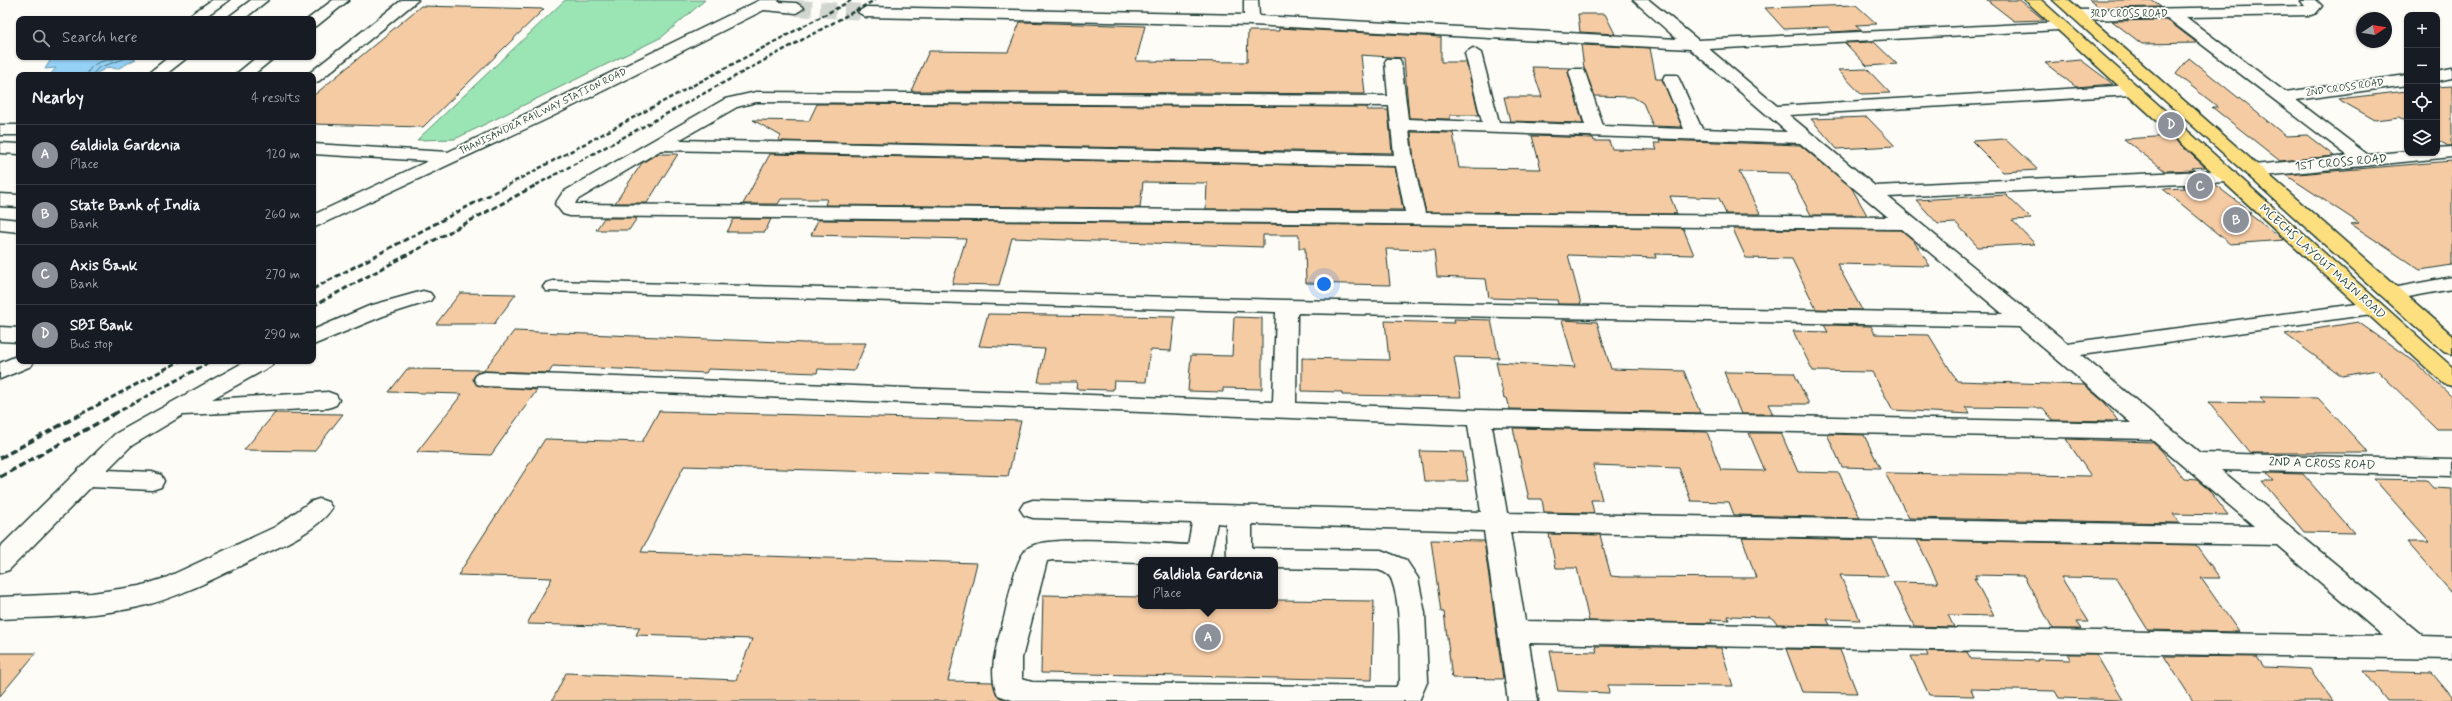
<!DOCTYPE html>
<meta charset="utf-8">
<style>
body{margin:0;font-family:Mynerve,sans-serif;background:#242831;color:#f1f3f6}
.controls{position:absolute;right:12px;top:12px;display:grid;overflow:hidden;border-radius:8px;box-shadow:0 1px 3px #0004}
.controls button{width:36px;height:36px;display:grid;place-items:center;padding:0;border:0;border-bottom:1px solid #363941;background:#171b24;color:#f1f3f6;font:20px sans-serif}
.compass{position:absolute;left:2356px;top:12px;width:36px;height:36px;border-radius:50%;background:#171b24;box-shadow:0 1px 3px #0004;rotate:78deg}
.you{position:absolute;left:1324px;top:284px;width:14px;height:14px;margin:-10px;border:3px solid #fff;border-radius:50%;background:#1a73e8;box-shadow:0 0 0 6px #1a73e833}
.badge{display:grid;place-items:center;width:26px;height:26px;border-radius:50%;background:#8c9099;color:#fff;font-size:13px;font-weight:700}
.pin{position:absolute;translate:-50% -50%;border:2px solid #fff;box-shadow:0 1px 4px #0006}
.popup{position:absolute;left:1138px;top:557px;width:140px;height:52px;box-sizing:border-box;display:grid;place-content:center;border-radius:8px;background:#171b24;filter:drop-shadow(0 1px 3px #0005);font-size:13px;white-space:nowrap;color:#9ea1a6}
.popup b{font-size:15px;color:#f1f3f6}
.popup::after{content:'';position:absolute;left:50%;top:100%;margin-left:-8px;border:8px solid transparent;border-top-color:#171b24}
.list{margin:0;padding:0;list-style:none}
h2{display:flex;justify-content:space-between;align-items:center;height:52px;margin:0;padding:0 16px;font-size:17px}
h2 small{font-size:13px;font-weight:400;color:#9ea1a6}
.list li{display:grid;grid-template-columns:26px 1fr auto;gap:12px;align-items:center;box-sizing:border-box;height:60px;padding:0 16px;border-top:1px solid #363941}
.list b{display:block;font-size:15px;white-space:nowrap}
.list p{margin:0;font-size:13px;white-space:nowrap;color:#9ea1a6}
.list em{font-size:13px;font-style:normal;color:#9ea1a6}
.icon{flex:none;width:22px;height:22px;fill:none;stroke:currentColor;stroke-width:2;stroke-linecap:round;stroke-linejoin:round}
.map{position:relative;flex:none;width:2452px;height:701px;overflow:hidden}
.search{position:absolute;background:#171b24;box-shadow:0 1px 3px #0004;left:16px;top:16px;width:300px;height:44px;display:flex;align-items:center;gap:10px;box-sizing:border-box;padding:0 14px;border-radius:8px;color:#9ea1a6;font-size:15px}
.panel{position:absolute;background:#171b24;box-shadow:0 1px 3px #0004;left:16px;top:72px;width:300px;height:292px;border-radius:8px}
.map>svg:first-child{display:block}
</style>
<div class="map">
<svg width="2452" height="701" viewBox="0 0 2452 701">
<rect width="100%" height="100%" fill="#fdfcf7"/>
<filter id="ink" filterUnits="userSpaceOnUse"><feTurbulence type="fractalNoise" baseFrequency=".025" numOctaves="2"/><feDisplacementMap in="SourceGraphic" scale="8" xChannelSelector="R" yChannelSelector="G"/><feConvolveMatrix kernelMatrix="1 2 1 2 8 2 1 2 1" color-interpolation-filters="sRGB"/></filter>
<g filter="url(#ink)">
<path fill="#9be5b4" stroke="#5d9174" d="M565,0H705L662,37L455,139L417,140Z"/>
<path fill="#95d0f5" stroke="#6695a8" d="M70,57H124L136,59L117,69L109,67L93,75H50L56,68L45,69L51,59Z"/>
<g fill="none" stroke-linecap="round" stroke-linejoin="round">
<path stroke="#4e7881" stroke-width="1" d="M87,75C92,59 107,62 120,57
M92,75L98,68L129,57"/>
</g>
<path fill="#f5cba4" stroke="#1f3d34" d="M1987,0H2020L2044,20L2014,21Z
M2089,0H2151L2161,7L2100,8Z
M1856,5L1877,24L1856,25L1862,30L1833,32L1828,27L1784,29L1765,8Z
M421,6L544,9L423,127L313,124V96Z
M1578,14H1605L1615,34L1580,32Z
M2167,20L2197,43L2142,44L2112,21Z
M1020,22L1145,26L1136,61L1247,62L1248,31H1279V28L1441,37V62H1466L1479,115H1450V119L1409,118L1404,58L1361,55L1365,94L911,91L929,51L1008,52Z
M1874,42L1897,64L1867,66L1845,43Z
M1581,45L1650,48L1656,79H1662L1682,127L1653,126L1643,103L1633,97L1595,96L1584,68Z
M2189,58L2286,136L2307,135L2334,156L2280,161L2212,107H2218L2176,74Z
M2081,60L2113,84L2076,87L2045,63Z
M1532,67L1570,68L1568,72L1583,123L1510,121L1504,97H1542Z
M1867,69L1890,93L1861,94L1838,70Z
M2452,86V146H2449L2437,139V87Z
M2407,91V122L2399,117L2375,120L2338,99Z
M817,104L1367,107V110H1388L1392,153L778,141L781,136L753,120L809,121Z
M1867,117L1895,146L1837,149L1811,119Z
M1411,132L1453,133L1459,168L1541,169L1532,136L1593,138L1594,141H1609L1612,149L1657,150L1654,143H1660L1659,140L1800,145L1851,187L1867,215H1811L1789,173L1743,172H1739L1760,214H1726L1719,198L1670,196L1677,214L1426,212L1414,161Z
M2171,136L2205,167L2192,168L2195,170L2165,171L2124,139Z
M2005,139L2038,170L2003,172L1972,141Z
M657,154H678L647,203H615L642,163Z
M770,154L1395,167L1403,210L1206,209L1207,183L1143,182L1140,208L825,205L827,199H781L778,204H743Z
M2452,161V265L2420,270L2351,224L2359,223L2286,175Z
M2214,184L2252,213L2249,214L2284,240L2230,244L2163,189L2186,188L2183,186Z
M2006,195L2031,219L2012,220L2035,244L1978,247L1956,223L1938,224L1916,200Z
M604,218H637L629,230H596Z
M734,219H771L765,232H727Z
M818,220L1683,228L1694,255L1655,254L1656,258L1568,255L1581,304H1558L1557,300L1489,298L1486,279L1437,277L1434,250L1386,249L1390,285L1306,283L1305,248H1299V235H1263V247L1012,238L999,285L952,284L966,239L811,235Z
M1733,229L1901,230L1913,240L1930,266L1837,264L1862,310L1816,309L1792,259L1746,258Z
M460,293L516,294L494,324H436Z
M988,314L1175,317L1171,351L1150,350L1146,382L1114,381L1113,390L1076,389L1077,382H1038L1045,349L979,346Z
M1234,317L1262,318V389L1223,388V392L1188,391L1191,355L1232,356Z
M1454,319L1491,320L1499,358L1454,357L1461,397L1342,395V392L1302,391V358L1389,360L1385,321L1455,323Z
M1562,320L1597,322L1611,369L1684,371L1700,413L1510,409L1507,398H1504L1496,362L1575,367Z
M2358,322L2415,362L2452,397V429H2437L2377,370L2342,376L2285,334Z
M1824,325L1871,326L1875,334L1929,335L1957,381L2084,385L2105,403L2118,421L2053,420L2043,408L1965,407L1970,414L1893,410L1872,372L1813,371L1793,331L1828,332Z
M514,331L804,343H866L854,371L818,369L817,373L708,369L706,373L553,366L549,373L485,371L477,373L473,378L477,385L537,390L491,455L417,452L462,394L389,392L407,369L484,370Z
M1724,372L1794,373L1809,404H1768L1773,414H1741Z
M2260,397L2318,398L2369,453H2250L2208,402L2265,403Z
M659,411L1021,421L1008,476L684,466L641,552L977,563L948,681L993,682L997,696L1007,701H552L566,673L736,680L752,639L636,635L640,627L527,624L552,578L458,575L545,439L642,442Z
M275,413L343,414L314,451L244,450Z
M1513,428L1707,432L1721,470L1765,471L1749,433H1781L1798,472L1839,473L1860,518L1734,515L1729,502L1691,501L1679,468L1593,465L1602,500H1591L1594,513L1544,512L1542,499H1529Z
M1827,434L1864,435L1880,468L1842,467Z
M2066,439L2152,442L2162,451L2184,479L2197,480L2209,490L2228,515L2173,514L2180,523L1909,518L1885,473L2091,476Z
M1420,451L1463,452L1468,481H1424Z
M2267,473L2303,474L2354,533L2304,532L2262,481H2274Z
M2374,479L2426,480L2433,488L2452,489V593L2407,542H2430Z
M1549,534L1600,535L1611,576L1621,577L1756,578L1742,537L1872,540L1888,576L1840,575L1860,620L1827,619L1830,625L1777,624L1775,620L1771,617L1728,616L1729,620L1711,619L1712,623L1589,621L1577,568H1556Z
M1431,540L1484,541L1503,679L1452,678L1444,612H1441Z
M1917,540L2196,545L2220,578H2201L2239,632L2148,630L2116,578L2061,577L2089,622H2077L2082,629H2053L2024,576L1975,575L1977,579L1974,578L1994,616L1948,615L1954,627L1914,626L1893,582L1938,583Z
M1043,595L1141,597V606H1275V600L1374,601L1372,680L1041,673Z
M1595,646L1721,648L1733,686L1608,685L1609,693L1558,691L1550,651L1597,652Z
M1786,649L1840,650L1857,693L1802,692Z
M1926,651L1967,652L1971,659L2039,661L2038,659L2071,660L2067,654H2096L2123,700L2059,698L2055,691L1971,689L1974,696L1929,695L1911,656H1928Z
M0,653H36L0,696Z
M2164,656L2257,657L2264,667L2310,669L2333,701H2193Z
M2364,671L2432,673L2452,697V701H2387Z"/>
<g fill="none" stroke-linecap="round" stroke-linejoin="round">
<path stroke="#d1d6d0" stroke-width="16" stroke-dasharray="16 8" stroke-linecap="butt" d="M796,8L866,12"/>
<defs>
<path id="minor" d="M212,0H229L202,19H184Z
M251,0H268L244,19H226Z
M333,0H349L318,25L313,27V19H308Z
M402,0H418L319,81L313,83V75H307Z
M760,0H779L778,2L796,3L804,8L796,13L764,10L551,117L313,228V215L428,161L313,154V144L448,152Z
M1244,0H1258L1259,16L1677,39L1633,0H1649L1698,40L2063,22L2066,25L2063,28L2058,30L1709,49L1777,106L2132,85L2138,86L2140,90L2138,94L2132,95L1789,115L1875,186L2228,170L2235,172L2237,176L2235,180L2228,182L1888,197L2067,343L2372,302L2379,303L2383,308L2379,313L2372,314L2081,355L2200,453L2452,460V476L2221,470L2423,636L2452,637V659L1529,643L1538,701H1508L1484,531L1252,524V548L1381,550L1406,560L1418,578L1425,613L1428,680L1419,701H1015L998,695C987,673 997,645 1003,622C1008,604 1014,559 1028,548C1047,533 1159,544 1188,545L1192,523L1033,518L1024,515L1020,509L1024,503L1033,500L1481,512L1468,425L485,386L477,384L474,379L477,374L485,372L1273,402L1276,312L546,291L543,287L546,283L553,281L1287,300L2003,314L1902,229L570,216L563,214L555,204L563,192L725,99L756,92L1388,96L1385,62L1387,59H1399L1401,62L1408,119L1482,122L1465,53L1473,48L1481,53L1499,122L1585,125L1569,72L1571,69H1583L1585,72L1603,126L1684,129L1663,79L1665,75H1677L1679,79L1702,129L1787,132L1690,49L1252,25L866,17L858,12L866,7L1244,15ZM756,102L1389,106L1394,155L679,140L737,107ZM1409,130L1800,143L1888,217L1425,213L1413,161ZM661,150L1396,166L1405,212L575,204L577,200ZM1297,313L2019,327L2131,423L1479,410L1296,403ZM1492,426L2151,439L2254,526L1507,513ZM1217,523L1226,524L1227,560H1275V568L1378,570C1384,572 1390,574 1392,581C1402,609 1399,650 1400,680L1396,687L1032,682L1022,679V658L1047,561L1053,560L1141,563V560H1209ZM1510,532L2277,545L2383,636L1525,621Z
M2300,0H2316L2322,6L2316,13L2311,15L2186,17L2285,92L2407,75V85L2296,100L2368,155L2407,151V153H2437V148L2452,147V157L2253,177L2247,175L2244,171L2247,167L2253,165L2348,156L2167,18L2077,20L2069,15L2077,10L2305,6Z
M169,57H188L165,75H146Z
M257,57H275L253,75H235Z
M2452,68V78L2437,81V71Z
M0,125H19V135H0Z
M0,143L19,144V154L0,153Z
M0,194L19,195V207L0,206Z
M0,218L19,220V232L0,230Z
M2452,277V289L2392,300L2385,298L2382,294L2385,290L2392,288Z
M423,291L430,293L433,297L430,301L383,316L313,345V330L369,306Z
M0,327L19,328V342L0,341Z
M19,355V361H34L31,366L0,379V363Z
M246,361H274L271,366L212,399L328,392L336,395L339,400L336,405L328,408L183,415L131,446L107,470L152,472L161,475L164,481L161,487L152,490L91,487L9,570L0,573V547L115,434Z
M319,499L328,502L332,508C319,529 284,545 262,555C223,574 182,597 139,607C93,617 47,617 0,619V597L92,593L140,586L165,578L275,527L310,502Z"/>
<path id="major" d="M2025,0H2041L2452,367V386L2444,384Z
M2053,0H2069L2452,335V354L2444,352Z"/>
</defs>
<use href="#minor" stroke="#1f3d34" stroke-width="3"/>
<use href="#major" stroke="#1f3d34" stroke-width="3"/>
<use href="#minor" fill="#fdfcf7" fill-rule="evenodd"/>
<use href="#major" fill="#fddf80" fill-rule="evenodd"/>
<path stroke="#1f3d34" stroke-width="2.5" stroke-dasharray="4.5 2.5" stroke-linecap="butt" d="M508,185L852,0
M536,185L875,0"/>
<path stroke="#1f3d34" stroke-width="3" stroke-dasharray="5.5 3" stroke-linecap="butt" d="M313,289L510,184
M313,306L538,184
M81,414L180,361
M114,414L212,361"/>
<path stroke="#1f3d34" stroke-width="3.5" stroke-dasharray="7 3.5" stroke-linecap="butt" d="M0,458L83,413
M0,477L116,413"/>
</g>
</g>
<g text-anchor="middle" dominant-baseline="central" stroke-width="3.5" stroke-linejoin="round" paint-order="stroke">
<g font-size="10" fill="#1f3d34" stroke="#fdfcf7">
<text x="2129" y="14">3RD CROSS ROAD</text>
<text transform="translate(2345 88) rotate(-8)">2ND CROSS ROAD</text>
<text transform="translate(543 112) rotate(-26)">THANISANDRA RAILWAY STATION ROAD</text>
</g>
<g font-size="12" fill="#1f3d34" stroke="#fdfcf7">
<text transform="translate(2341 163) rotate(-5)">1ST CROSS ROAD</text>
<text transform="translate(2322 262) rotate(42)">MCECHS LAYOUT MAIN ROAD</text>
<text transform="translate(2322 464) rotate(2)">2ND A CROSS ROAD</text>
</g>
</g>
</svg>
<div class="controls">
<button>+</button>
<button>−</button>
<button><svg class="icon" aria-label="locate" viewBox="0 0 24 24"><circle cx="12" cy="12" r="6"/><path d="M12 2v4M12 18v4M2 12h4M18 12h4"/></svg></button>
<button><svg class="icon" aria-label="layers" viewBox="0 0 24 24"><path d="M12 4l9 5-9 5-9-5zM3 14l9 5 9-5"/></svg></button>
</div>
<svg class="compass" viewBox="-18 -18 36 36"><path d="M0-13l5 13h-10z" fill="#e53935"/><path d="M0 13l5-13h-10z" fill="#9ea1a6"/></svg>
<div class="you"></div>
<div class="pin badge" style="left:1208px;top:637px">A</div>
<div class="popup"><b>Galdiola Gardenia</b>Place</div>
<div class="pin badge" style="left:2236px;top:220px">B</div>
<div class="pin badge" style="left:2200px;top:186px">C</div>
<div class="pin badge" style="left:2171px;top:125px">D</div>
<div class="search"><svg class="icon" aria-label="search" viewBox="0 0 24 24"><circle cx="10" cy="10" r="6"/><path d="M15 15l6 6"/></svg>Search here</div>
<section class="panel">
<h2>Nearby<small>4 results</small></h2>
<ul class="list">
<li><span class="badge">A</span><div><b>Galdiola Gardenia</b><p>Place</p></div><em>120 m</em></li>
<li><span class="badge">B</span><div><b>State Bank of India</b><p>Bank</p></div><em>260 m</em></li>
<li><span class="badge">C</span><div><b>Axis Bank</b><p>Bank</p></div><em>270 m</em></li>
<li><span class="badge">D</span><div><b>SBI Bank</b><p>Bus stop</p></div><em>290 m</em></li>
</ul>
</section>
</div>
